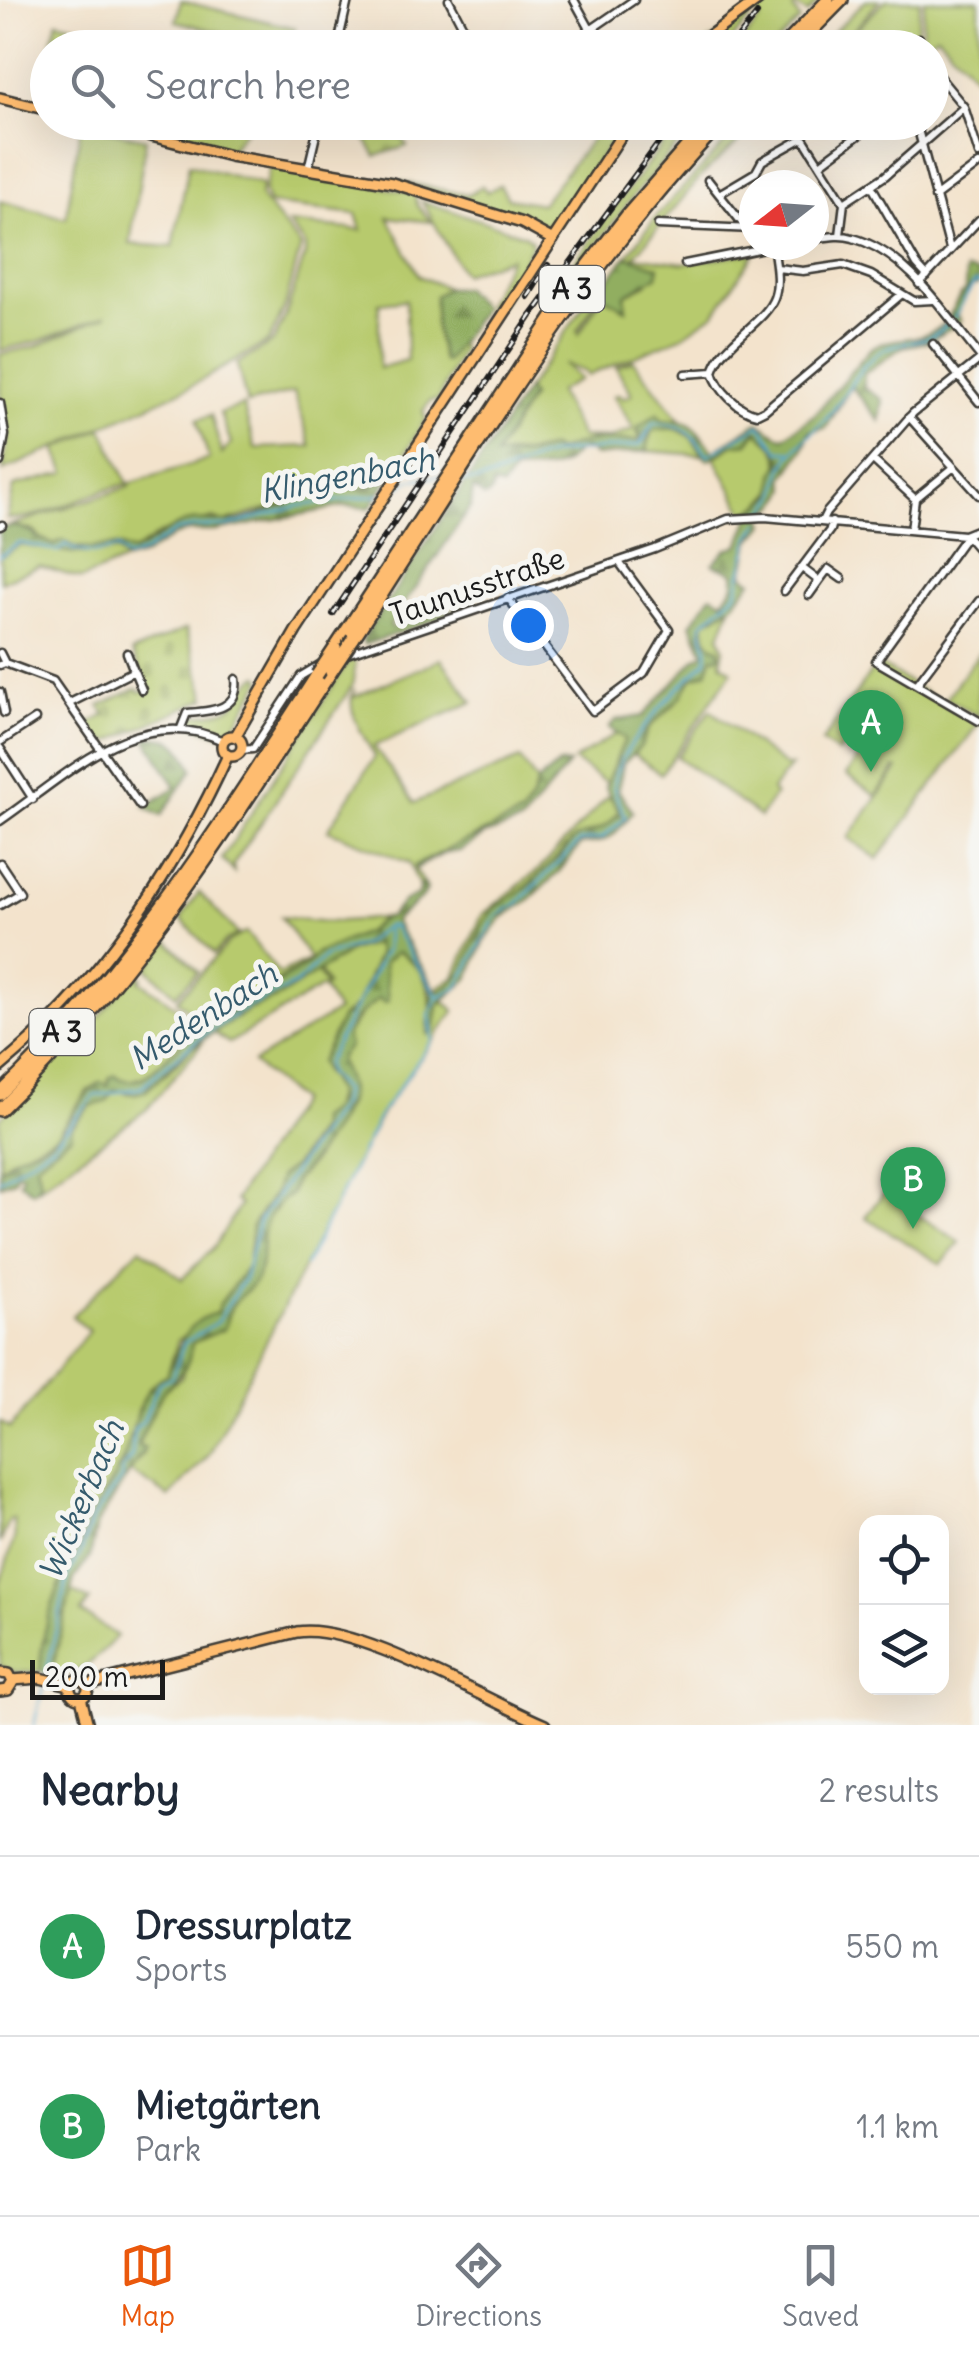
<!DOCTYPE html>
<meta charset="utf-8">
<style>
body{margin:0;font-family:Delius,sans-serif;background:#f2f2f3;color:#1f2937}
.controls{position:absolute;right:30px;bottom:30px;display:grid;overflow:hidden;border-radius:20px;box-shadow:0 10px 40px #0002}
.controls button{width:90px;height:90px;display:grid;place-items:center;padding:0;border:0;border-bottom:2px solid #e0e1e3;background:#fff;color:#1f2937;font:50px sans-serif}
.compass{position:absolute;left:739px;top:170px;width:90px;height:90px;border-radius:50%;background:#fff;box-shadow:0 10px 40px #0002;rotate:253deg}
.scale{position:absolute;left:30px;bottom:25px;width:135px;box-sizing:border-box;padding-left:10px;border:5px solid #1c1c1c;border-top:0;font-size:28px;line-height:35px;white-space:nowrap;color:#1c1c1c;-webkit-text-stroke:8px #f6f6f2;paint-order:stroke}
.you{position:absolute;left:528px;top:625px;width:35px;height:35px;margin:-25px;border:8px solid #fff;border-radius:50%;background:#1a73e8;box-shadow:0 0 0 15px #1a73e833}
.badge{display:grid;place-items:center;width:65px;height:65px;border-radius:50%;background:#ea580c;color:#fff;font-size:32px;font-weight:700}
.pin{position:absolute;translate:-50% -82px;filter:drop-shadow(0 2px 5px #0008)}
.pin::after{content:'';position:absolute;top:52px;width:35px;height:30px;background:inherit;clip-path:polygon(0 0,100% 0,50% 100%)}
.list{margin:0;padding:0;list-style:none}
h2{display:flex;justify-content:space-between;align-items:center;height:130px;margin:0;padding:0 40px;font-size:42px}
h2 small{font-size:32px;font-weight:400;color:#747a83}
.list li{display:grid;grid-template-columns:65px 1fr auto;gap:30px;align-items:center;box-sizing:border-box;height:180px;padding:0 40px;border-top:2px solid #e0e1e3}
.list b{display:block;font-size:38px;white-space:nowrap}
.list p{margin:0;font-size:32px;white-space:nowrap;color:#747a83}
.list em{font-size:32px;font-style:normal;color:#747a83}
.icon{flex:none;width:55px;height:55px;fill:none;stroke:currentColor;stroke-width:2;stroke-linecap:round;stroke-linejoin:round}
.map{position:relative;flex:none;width:979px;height:1725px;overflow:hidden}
.search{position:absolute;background:#fff;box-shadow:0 10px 40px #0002;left:30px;right:30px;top:30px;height:110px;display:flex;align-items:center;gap:25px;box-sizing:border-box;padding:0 35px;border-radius:55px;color:#747a83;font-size:38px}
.sheet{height:490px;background:#fff}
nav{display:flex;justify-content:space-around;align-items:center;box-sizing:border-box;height:140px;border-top:2px solid #e0e1e3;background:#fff;font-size:28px;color:#747a83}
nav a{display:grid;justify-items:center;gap:5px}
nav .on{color:#ea580c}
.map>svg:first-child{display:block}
</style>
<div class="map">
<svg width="979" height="1725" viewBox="0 0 979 1725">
<defs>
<pattern id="forest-firs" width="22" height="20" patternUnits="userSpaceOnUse" patternTransform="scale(2.5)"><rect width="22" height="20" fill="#91ae60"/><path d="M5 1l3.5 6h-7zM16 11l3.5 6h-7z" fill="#768d4e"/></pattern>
<pattern id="cemetery-stones" width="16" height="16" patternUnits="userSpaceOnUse" patternTransform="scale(2.5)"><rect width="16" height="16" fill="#b7ca6d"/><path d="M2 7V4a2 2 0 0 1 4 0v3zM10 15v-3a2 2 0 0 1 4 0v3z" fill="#9dad5e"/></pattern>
</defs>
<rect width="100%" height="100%" fill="#f6f6f2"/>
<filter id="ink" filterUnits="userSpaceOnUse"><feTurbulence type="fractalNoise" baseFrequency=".01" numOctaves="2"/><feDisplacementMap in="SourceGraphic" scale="20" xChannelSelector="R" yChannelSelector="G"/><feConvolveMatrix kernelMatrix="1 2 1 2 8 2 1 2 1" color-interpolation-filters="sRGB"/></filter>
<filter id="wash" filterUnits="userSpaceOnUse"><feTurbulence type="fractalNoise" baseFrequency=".0048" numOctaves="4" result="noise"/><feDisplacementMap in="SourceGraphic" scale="40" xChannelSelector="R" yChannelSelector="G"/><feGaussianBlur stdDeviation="2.25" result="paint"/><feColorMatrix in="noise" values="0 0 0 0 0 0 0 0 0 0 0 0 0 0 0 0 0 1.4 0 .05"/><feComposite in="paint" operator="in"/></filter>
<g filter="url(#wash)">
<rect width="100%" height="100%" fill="#f3e3cc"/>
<path fill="#b7ca6d" stroke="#6a7344" stroke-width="2.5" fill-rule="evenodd" d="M769,0H820L807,14L796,6L793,8L800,20L773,47H737L761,18L755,12L726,47L700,48Z
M866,0H880L844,41L886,0H920L917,33L912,34V43L901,33L882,47H818Z
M924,0H979V80L937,35L921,47Z
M181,1L295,28L291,47H278L176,21Z
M57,21L167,47H51Z
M151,123V122L251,123L229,151L149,131Z
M604,123H625L553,228L387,179L468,195L482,186L487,192L500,185L508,198L541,204Z
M678,123H697L634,195L566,285L560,281Z
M744,123H759L703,174L632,259L627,256L659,213Z
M81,124L146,139L130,244L173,247L189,164L262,184L260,195L264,202L301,246L285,307L269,341L188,388L3,471L8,435L0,392V354L37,346L107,315L39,341L0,350V201L66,218Z
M270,166L414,193L418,206L431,222L388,217L419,276L447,288L435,296V325L443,361H447L459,343L462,349L438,400L430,401L423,411L426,419C404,452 390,496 344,486L224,522L213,518L159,534L133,552L117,546L97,549L54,545L41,539L34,531L12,525L129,487L128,484C87,492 49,518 7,519L14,486L66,473L56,449L102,428L128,484L209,459L197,420L211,415L222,454L231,443L220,413L243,405L255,448L311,446L294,392L247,404L237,364L273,342L286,315L305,254V244L288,223L361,230L356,214L269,204L264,192ZM406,300L407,360L379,368V303Z
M422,201L525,235L532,241C531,251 505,295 498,307L490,310L486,305L510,258L463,274Z
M755,252L715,313L679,338L587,376L585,372L564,364L580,379L558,392L581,437L610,438L634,429L614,396L620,394L623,398L632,394L616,367L633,360L680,420L663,421L657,414L637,431L641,441L603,440L555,452L551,448C530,456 512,451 494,457L531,397L527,389L596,288L607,281L605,292L600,294L577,331L579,334L602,296L626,309L625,295L647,284L659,267L634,260L636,256L683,263Z
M675,428L696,440L702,455L647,451L651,430Z
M757,431C795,456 782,496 745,514L715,458L732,445L748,443Z
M21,545C53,547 84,558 117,550L126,560L82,579L39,566L1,582L0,557Z
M731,607L720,636L724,649L721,663L732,671L661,774L632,753L641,746L649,727L673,706L692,678L707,672C711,646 706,644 704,622Z
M979,653V717L946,698Z
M350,659L356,662L352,686L233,865L234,872L222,859Z
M441,659L473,702L374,746L414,803L520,759L537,782L532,799L522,814L416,865L415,869L424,883L419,886L409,863L328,830L375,757C365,737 344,710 354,689V697Z
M877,663L978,724L878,859L848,838L898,769L895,768L876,796L846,775L866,747L851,737L838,753L822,742Z
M259,675L262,680L230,734L221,735L188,723V716C203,714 227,714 237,701C247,688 244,685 259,675Z
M710,710L785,766H791L772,790L775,795L760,817L677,757Z
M617,733L625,739L606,783L574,761Z
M609,795L619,811C603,834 593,828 573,840L474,946L458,979L441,991L438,987L454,977L482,915L538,870Z
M199,892L238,934L227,940L214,954L181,919Z
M281,917L329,922L383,918L368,931L316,954L311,960Z
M246,932L279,974L308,960L309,962L213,1019L207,1026L177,1000L230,941Z
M168,941L198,971L176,995L147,968Z
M374,944L379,953L356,1006L342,1017L320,1062L325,1074L334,1082L337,1090L333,1106L295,1165L280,1176L275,1192L252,1226L248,1266L219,1305L217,1314L178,1340L167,1376L149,1388L138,1409L136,1426L129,1437L128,1449L118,1471L88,1520L80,1546L66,1570L42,1651L40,1671L15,1672L0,1666V1583L15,1536L14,1520H10L0,1543V1422L10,1428L89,1331L72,1316L140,1248L182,1279L215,1246L240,1205L235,1200L299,1101L253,1063L337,1011L323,989L327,985L319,971L352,950Z
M397,951C430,964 431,1003 434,1032L438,1005L443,1000L455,1011L388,1103L374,1128L209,1455L169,1497L129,1471L143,1454L138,1447L140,1438L164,1390L182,1377L192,1343L224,1329L230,1309L260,1267L261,1238L266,1221L281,1201L291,1194L295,1180C316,1165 346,1108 346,1081C346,1074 341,1066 339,1058L349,1046L346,1036C359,1011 386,995 384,962Z
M317,972L325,985L229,1043L214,1033L250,1009L276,999Z
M136,973L142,977L139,980L204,1027L180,1039V1045C170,1052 165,1059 158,1068C148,1079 104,1088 88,1090L56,1136L9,1160L0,1170V1118L84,1034Z
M203,1042L147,1109L41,1186L36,1164L71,1135V1128L90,1106L114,1090L133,1094L165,1075L192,1047Z
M884,1193L960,1242L941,1264L865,1217Z
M71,1591L90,1600L81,1612L117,1636C96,1658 83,1677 51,1674Z"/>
<path fill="url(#forest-firs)" stroke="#56653e" stroke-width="2.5" d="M627,256L659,267L657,276L625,295L626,309L602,296L607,281Z
M966,270L979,273V284L970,286L957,314L961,321L930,341L902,347L864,374V387L883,400L880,421L851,386L826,428L810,431L803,450L784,478L787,489L777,505L762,517L765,524L750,542L743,575L752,581L731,607L704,622L705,635L711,645L719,648L720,656L712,658L707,672L692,678L681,697L649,727L641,746L623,764L618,790L633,812C616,833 610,844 581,844L558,873L528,901L502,918L485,941L468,979L438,1005L434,1032L428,1035C427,1021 433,1005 432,995C431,980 409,956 397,952L384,962L388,1001L384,1003L379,998L355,1019L346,1036L349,1046L339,1058C342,1072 351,1083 349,1098C347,1111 306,1172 295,1180L291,1193C251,1222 270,1243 257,1277C251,1291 239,1294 232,1307C228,1313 227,1322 224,1329L192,1343C189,1369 182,1372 165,1389C160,1395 140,1439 138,1446L145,1448L97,1524L90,1557L74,1579L51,1674L40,1671C40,1639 53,1596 68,1567C72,1558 79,1550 83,1541C85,1534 86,1525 89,1519C99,1501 111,1484 120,1466C133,1441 138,1383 167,1375C177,1350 186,1319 217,1313L219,1305L248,1266L252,1226L275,1192L280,1176L295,1165L319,1129V1119C353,1098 328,1084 320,1062L342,1017L356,1006L379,953L375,944L352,950L276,999L250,1009L192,1047L146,1091L133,1094L114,1090L106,1102L90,1106L71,1128L72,1135L36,1164L41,1186L33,1192L20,1182L22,1174L17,1172L14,1180L0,1185V1170C20,1146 37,1154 55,1137C73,1120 79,1096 101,1082L108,1086L109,1078L115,1075C142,1094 161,1059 180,1045L179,1039L207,1026L213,1019L307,965L316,954L368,931L383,918H388L403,902L418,895L419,886L424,883L427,889L424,896L394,921L436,990L441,991C472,973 469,937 491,912C501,901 518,894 528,885C543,871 561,856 573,840C593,828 603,834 619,812L605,787L625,739L609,728L616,720L643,716L695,659L704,653L691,624L711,595L723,601L734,585V573L713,564L727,549L739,545L749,520L748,512L759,507L773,494L774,474L781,462L777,449L757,431L748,443L732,445L708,460C687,438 692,422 651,431L647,451L595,456L585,448C573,452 573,457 564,463C553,472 528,470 514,471L502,487L493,485L491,493L484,497L473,488L471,506L390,625L392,628L475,603L476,606L364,645L362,640L527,389L531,396L495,456L530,454L551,448L555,452L591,440L640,441L638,427L657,414L663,421C696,419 695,430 714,451L758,422L777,435L784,437L815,414L870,349C885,338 907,341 924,335C957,324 948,306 965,290Z
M447,288H464L483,308L446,362L443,361L435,325V296Z
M390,476L370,508L345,506L216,531H188L173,536L145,555L126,560L117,550L74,553L21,545L0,557V529C23,521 34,536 54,545L63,540L77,548L118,546L133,552C152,545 165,528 186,522C200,519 210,521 224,522C250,524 303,493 333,487C343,485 353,490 363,489C374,488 381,480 390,476Z
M145,737C176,736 179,743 193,769L161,816L145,807L176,787Z
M559,764H569L522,822L485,835L460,851L445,853L415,869V865L522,814L532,799L537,782Z"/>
<path fill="url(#cemetery-stones)" stroke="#6a7344" stroke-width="2.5" d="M363,123H393L407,146L376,156L357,125Z
M186,629L206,698L109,742L98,740L88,724L105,715L100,706L137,688L139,692L148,689L132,652Z"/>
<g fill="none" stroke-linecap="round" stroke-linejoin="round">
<path stroke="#53a7cf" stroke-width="2.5" d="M954,318L974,283L979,282
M458,480C492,487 521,460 554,454C583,450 612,449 640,445L653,423C687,425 688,431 708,455L760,425L779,451L791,452
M393,491L410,480L441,476
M763,514C767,507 773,503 776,496C780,485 779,475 784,466C795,446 811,435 825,420C847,398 856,364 885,349C908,338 931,345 948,323
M0,556L20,543L58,551L66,544C80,555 100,554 118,548L127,558L143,553L175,531L193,527L229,526L298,506L380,495
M0,1180L54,1144L94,1096L140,1088L203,1035L249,1006L296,984L325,956L364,944L384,928
M305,1266L382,1111L433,1040L429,1015L437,999
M46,1675L68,1576L81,1553L92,1519L121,1479L122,1470L132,1455L134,1430L143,1421L159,1383L173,1376L184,1343L217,1322L245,1277L259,1221L341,1104L343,1091L327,1073L326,1063L386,949L387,926H393L438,997L457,988L496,916L518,903L579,842L602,838L626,817C622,807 615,797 614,787C612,753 681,684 706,661C710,649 702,637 702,624L737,592L750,537L760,522
M34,1725L44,1683"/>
</g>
</g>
<g filter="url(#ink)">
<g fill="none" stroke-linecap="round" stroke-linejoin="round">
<defs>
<path id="minor" d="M449,0L474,48
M574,0L590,29
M337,48L348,0
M564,48L634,0
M918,48L919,38
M932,68L964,107L979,154
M793,122L844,203L840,235
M916,122L950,249
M820,164L876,122
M308,169L319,122
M708,180L719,194
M871,185L917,265L927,276
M935,197L979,164
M844,203L885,176L964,107
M658,225L754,229
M746,228L719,194L756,172L762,161L803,138
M814,239C827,237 840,234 853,238C908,253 945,314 979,355
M773,246C783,302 775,304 736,340C726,350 717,358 713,372C718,390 738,410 757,414L765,410L902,294
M685,264L779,245
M777,268L803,271L843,265L871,275L914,301L933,300
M919,284L979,220
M933,344L979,402
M685,374L713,372
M0,403L5,435L0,462
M909,417L979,495
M873,460L915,499
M822,521L826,513L913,413L979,360
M0,526L2,525
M911,530L915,499L954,467
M967,535L876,661L979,721
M967,536L979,550
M802,568L819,581L809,595
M819,581L828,569L842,579
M784,591L830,530L832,522
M508,598L593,711L644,673L669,630L619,562
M0,653L5,663
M347,654L655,549L728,519L765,517L964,535L979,529
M0,665L5,663L53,681L140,806
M134,671L142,690
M917,684L979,601
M0,692L4,713
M70,703L134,671L127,653
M181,728L187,713C211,711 240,710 236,679
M0,742L35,719
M0,748L33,799
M241,750L253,749L301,676L321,664
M0,821C66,776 138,701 223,741
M0,863L20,893L0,905"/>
<path id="major" d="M693,48L758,0
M0,98L48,110
M96,122L230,156L392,183L522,223L553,240
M222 746a10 10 0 1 1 20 0a10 10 0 1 1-20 0Z
M235,737L296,631L630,122
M0,1067C100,984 174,873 228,755
M0,1673L9,1674L13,1682L8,1690L0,1691
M70 1689a9 9 0 1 1 18 0a9 9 0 1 1-18 0Z
M12,1680L40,1678L70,1685
M88,1685L297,1632C355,1622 487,1701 545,1725
M81,1698L88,1725"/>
<path id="highway" d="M782,48L828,0
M795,48L842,0
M353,639C468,463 575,275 722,122
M335,648L580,276L628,214L708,122
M0,1094C128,972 221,823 317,675
M0,1110C134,980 229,827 331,672"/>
</defs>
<use href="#minor" stroke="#3c3a36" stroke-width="11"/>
<use href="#major" stroke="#3c3a36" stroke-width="14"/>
<use href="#highway" stroke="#3c3a36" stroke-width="16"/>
<use href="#minor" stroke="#fff" stroke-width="6"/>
<use href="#major" stroke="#febc70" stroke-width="9"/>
<use href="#highway" stroke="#febc70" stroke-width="11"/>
<defs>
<path id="rail" d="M730,48L757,14
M528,297L548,265
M333,614L531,316L674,122"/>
</defs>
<use href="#rail" stroke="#1c1c1c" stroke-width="6"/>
<use href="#rail" stroke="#f6f6f2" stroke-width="2.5" stroke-dasharray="8" stroke-linecap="butt"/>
<defs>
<path id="highway-bridge" d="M331,672L353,639
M317,675L335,648"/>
</defs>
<use href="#highway-bridge" stroke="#3c3a36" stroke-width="16" stroke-linecap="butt"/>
<use href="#highway-bridge" stroke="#febc70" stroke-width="11"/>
</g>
</g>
<g text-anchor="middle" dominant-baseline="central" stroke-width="10" stroke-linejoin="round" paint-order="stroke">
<g fill="#f6f6f2" stroke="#5d5d5c" stroke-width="2.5">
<rect x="539.5" y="266" width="65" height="46" rx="8"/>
<rect x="29.5" y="1009" width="65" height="46" rx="8"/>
</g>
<g font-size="28" font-weight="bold" fill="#1c1c1c">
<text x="572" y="289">A 3</text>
<text x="62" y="1032">A 3</text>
</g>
<g font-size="30" fill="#1c1c1c" stroke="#f6f6f2">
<text transform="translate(477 586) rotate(-19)">Taunusstraße</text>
</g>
<g font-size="32" font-style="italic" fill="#355b6d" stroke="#f6f6f2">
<text transform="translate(347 475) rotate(-11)">Klingenbach</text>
<text transform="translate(203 1016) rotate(-33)">Medenbach</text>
<text transform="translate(81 1500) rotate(-67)">Wickerbach</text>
</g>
</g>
</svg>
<div class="controls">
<button><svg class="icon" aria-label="locate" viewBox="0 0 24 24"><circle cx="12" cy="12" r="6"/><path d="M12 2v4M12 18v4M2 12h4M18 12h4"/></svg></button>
<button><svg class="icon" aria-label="layers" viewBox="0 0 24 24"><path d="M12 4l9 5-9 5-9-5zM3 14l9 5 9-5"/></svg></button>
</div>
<svg class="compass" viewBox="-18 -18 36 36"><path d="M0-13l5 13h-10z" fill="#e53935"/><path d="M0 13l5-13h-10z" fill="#747a83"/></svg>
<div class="scale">200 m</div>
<div class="you"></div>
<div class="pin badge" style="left:871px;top:772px;background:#2e9e5b">A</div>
<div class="pin badge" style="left:913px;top:1229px;background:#2e9e5b">B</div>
<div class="search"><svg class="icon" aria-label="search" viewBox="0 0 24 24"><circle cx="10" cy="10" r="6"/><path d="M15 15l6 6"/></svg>Search here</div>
</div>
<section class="sheet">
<h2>Nearby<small>2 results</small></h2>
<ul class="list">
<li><span class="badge" style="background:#2e9e5b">A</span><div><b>Dressurplatz</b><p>Sports</p></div><em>550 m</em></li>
<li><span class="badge" style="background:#2e9e5b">B</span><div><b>Mietgärten</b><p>Park</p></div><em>1.1 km</em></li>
</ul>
</section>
<nav>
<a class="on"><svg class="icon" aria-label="map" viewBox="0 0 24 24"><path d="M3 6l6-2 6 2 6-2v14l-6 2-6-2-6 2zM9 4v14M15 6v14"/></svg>Map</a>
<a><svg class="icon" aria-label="directions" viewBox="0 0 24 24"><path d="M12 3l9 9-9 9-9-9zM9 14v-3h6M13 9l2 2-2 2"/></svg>Directions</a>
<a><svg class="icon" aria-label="saved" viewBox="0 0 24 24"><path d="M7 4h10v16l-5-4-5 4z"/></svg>Saved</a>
</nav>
